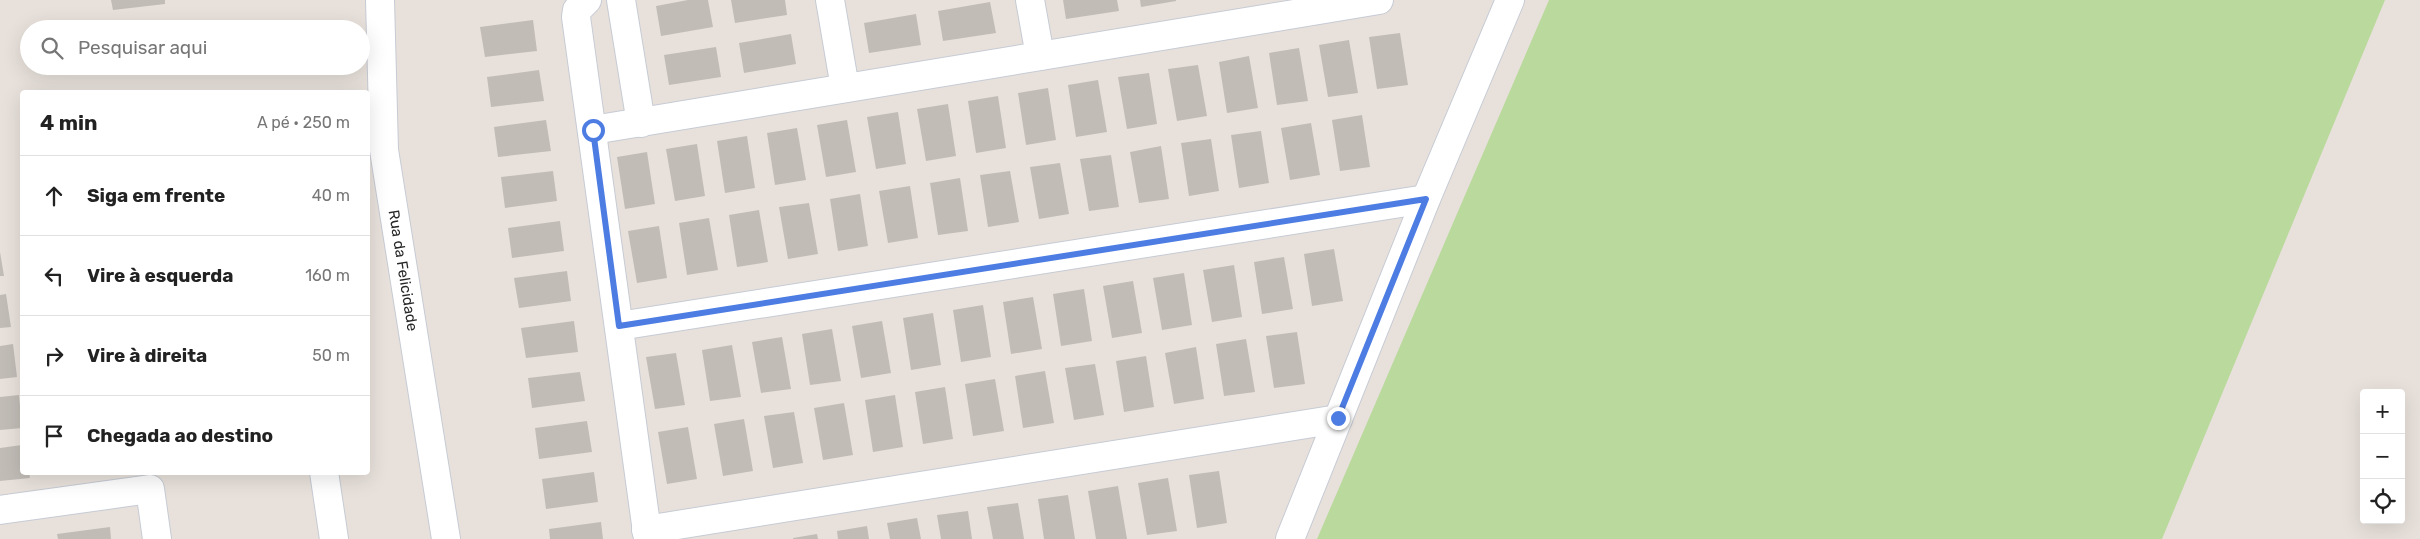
<!DOCTYPE html>
<html lang="pt">
<meta charset="utf-8">
<style>
body{margin:0;font-family:Rubik,sans-serif;background:#f2f2f2;color:#222}
.controls{position:absolute;right:15px;bottom:15px;display:grid;overflow:hidden;border-radius:5px;box-shadow:0 5px 20px #0002}
.controls button{width:45px;height:45px;display:grid;place-items:center;padding:0;border:0;border-bottom:1px solid #e0e0e0;background:#fff;color:#222;font:25px sans-serif}
.stop{position:absolute;width:15px;height:15px;margin:-11px;border:4px solid #4d7de3;border-radius:50%;background:#fff}
.stop.end{background:#4d7de3;border-color:#fff;box-shadow:0 1px 5px #0008}
.list{margin:0;padding:0;list-style:none}
h2{display:flex;justify-content:space-between;align-items:center;height:65px;margin:0;padding:0 20px;font-size:21px}
h2 small{font-size:16px;font-weight:400;color:#767676}
.list li{display:grid;grid-template-columns:32px 1fr auto;gap:15px;align-items:center;box-sizing:border-box;height:80px;padding:0 20px;border-top:1px solid #e0e0e0}
.list b{display:block;font-size:19px;white-space:nowrap}
.list em{font-size:16px;font-style:normal;color:#767676}
.icon{flex:none;width:28px;height:28px;fill:none;stroke:currentColor;stroke-width:2;stroke-linecap:round;stroke-linejoin:round}
.map{position:relative;flex:none;width:2420px;height:539px;overflow:hidden}
.search{position:absolute;background:#fff;box-shadow:0 5px 20px #0002;left:20px;top:20px;width:350px;height:55px;display:flex;align-items:center;gap:12px;box-sizing:border-box;padding:0 18px;border-radius:28px;color:#767676;font-size:19px}
.panel{position:absolute;background:#fff;box-shadow:0 5px 20px #0002;left:20px;top:90px;width:350px;height:385px;border-radius:5px}
.map>svg:first-child{display:block}
</style>
<div class="map">
<svg width="2420" height="539" viewBox="0 0 2420 539">
<rect width="100%" height="100%" fill="#e8e1db"/>
<path fill="#bad99d" d="M1549,0H2385L2162,539H1317Z"/>
<path fill="#c1bcb6" d="M111,0H165V4L113,10Z
M688,0H708L713,27L661,36L656,6Z
M731,0H785L787,15L735,23Z
M1063,0H1117L1119,11L1066,19Z
M1140,0H1176V1L1141,7Z
M990,2L996,33L943,41L938,11Z
M916,14L921,45L869,53L864,23Z
M533,20L537,51L485,57L480,27Z
M1400,33L1408,85L1377,89L1369,37Z
M791,34L796,64L744,73L739,43Z
M1349,40L1358,93L1328,97L1319,45Z
M716,47L721,77L669,85L664,55Z
M1299,48L1308,101L1277,105L1269,53Z
M1249,56L1258,108L1227,113L1219,62Z
M1198,65L1207,116L1177,121L1168,69Z
M539,70L544,101L491,107L487,77Z
M1149,73L1157,124L1127,129L1118,77Z
M1098,80L1107,132L1076,137L1068,85Z
M1048,88L1056,140L1026,145L1018,93Z
M998,96L1006,148L976,153L968,101Z
M948,104L956,156L926,161L917,109Z
M898,112L906,164L876,169L867,117Z
M1362,115L1370,167L1340,171L1332,120Z
M546,120L551,151L498,157L494,127Z
M847,120L856,172L826,177L817,125Z
M1311,123L1320,175L1290,180L1281,128Z
M797,128L806,180L775,185L767,133Z
M1261,131L1269,183L1239,188L1231,135Z
M747,136L755,188L725,193L717,141Z
M1211,139L1219,191L1189,196L1181,143Z
M697,144L705,196L675,201L666,149Z
M1161,146L1169,199L1139,203L1130,152Z
M647,152L655,204L625,209L617,157Z
M1111,155L1119,207L1089,211L1080,159Z
M1060,163L1069,214L1039,219L1030,167Z
M553,171L557,201L505,208L501,177Z
M1010,171L1019,222L988,227L980,175Z
M960,178L968,231L938,235L930,183Z
M910,186L918,238L888,243L879,191Z
M860,194L868,246L838,251L830,199Z
M809,203L818,254L788,259L779,207Z
M759,210L768,262L737,267L729,215Z
M709,218L718,270L687,275L679,223Z
M560,221L564,251L512,258L508,228Z
M659,226L667,278L637,283L628,231Z
M1334,249L1343,301L1312,306L1304,254Z
M0,252L4,276H0Z
M1284,257L1293,309L1262,314L1254,262Z
M1234,265L1242,317L1212,322L1203,270Z
M567,271L571,301L519,308L514,278Z
M1184,273L1192,325L1162,330L1153,278Z
M1133,281L1142,333L1112,338L1103,286Z
M1084,289L1092,341L1061,346L1053,294Z
M6,294L11,327L0,328V295Z
M1033,297L1042,349L1011,354L1003,302Z
M983,305L991,357L961,362L953,310Z
M933,313L941,365L911,370L903,318Z
M574,321L578,352L526,358L521,328Z
M882,321L891,373L861,378L852,326Z
M832,329L841,381L810,385L802,334Z
M1297,332L1305,384L1274,388L1266,336Z
M782,337L791,389L761,393L752,342Z
M1246,339L1255,392L1224,396L1216,344Z
M13,344L17,377L0,379V346Z
M732,345L741,397L710,401L702,350Z
M1196,347L1204,399L1174,404L1165,353Z
M676,353L685,405L655,409L646,357Z
M1146,356L1154,407L1124,412L1116,361Z
M1095,364L1104,415L1074,420L1065,368Z
M1045,371L1054,423L1023,428L1015,376Z
M580,372L585,401L532,408L528,378Z
M995,379L1004,431L973,436L965,384Z
M945,387L953,439L923,444L915,392Z
M19,395L22,428L0,430V397Z
M895,395L903,447L873,452L865,400Z
M844,403L853,455L823,460L814,408Z
M794,412L803,463L773,468L764,416Z
M744,419L753,471L723,476L714,424Z
M587,421L592,452L539,459L535,428Z
M688,427L697,479L667,484L658,432Z
M22,445V472H29L30,478L0,481V448Z
M1219,471L1227,523L1197,528L1189,475Z
M594,472L598,502L546,509L542,479Z
M1168,478L1177,531L1147,535L1138,483Z
M1118,486L1127,539H1096L1088,491Z
M1068,495L1075,539H1044L1038,499Z
M1018,503L1024,539H993L987,507Z
M968,511L972,539H941L937,515Z
M917,518L921,539H890L887,523Z
M601,522L603,539H550L549,529Z
M867,526L869,539H838L837,531Z
M110,527L111,539H58L57,534Z
M817,534L818,539H793V538Z"/>
<g fill="none" stroke-linecap="round" stroke-linejoin="round">
<defs>
<g id="minor">
<path id="s1" d="M380,0L384,150L446,539"/>
<path d="M587,0L577,10L576,17L648,539"/>
<path d="M621,0L641,123"/>
<path d="M830,0L845,88"/>
<path d="M1030,0L1040,56"/>
<path d="M593,130L1379,0"/>
<path d="M619,326L1426,199"/>
<path d="M324,472L334,539"/>
<path d="M0,510L150,489L157,539"/>
<path d="M646,530L1338,419"/>
<path d="M1290,539L1426,199L1510,0"/>
</g>
</defs>
<use href="#minor" stroke="#c6cbd4" stroke-width="30"/>
<use href="#minor" stroke="#fff" stroke-width="28"/>
</g>
<g fill="none" stroke-linecap="round" stroke-linejoin="round">
<path stroke="#4d7de3" stroke-width="6" d="M593,130L619,326L1426,199L1338,418"/>
</g>
<g text-anchor="middle" dominant-baseline="central" stroke-width="4" stroke-linejoin="round" paint-order="stroke">
<g font-size="15" fill="#282828" stroke="#fff">
<text stroke="none"><textPath href="#s1" startOffset="272">Rua da Felicidade</textPath></text>
</g>
</g>
</svg>
<div class="controls">
<button>+</button>
<button>−</button>
<button><svg class="icon" aria-label="locate" viewBox="0 0 24 24"><circle cx="12" cy="12" r="6"/><path d="M12 2v4M12 18v4M2 12h4M18 12h4"/></svg></button>
</div>
<div class="stop" style="left:593px;top:130px"></div>
<div class="stop end" style="left:1338px;top:418px"></div>
<div class="search"><svg class="icon" aria-label="search" viewBox="0 0 24 24"><circle cx="10" cy="10" r="6"/><path d="M15 15l6 6"/></svg>Pesquisar aqui</div>
<section class="panel">
<h2>4 min<small>A pé · 250 m</small></h2>
<ul class="list">
<li><svg class="icon" aria-label="ahead" viewBox="0 0 24 24"><path d="M12 20V5M6 11l6-6 6 6"/></svg><div><b>Siga em frente</b></div><em>40 m</em></li>
<li><svg class="icon" aria-label="left" viewBox="0 0 24 24"><path d="M17 20v-9H6M10 6l-5 5 5 5"/></svg><div><b>Vire à esquerda</b></div><em>160 m</em></li>
<li><svg class="icon" aria-label="right" viewBox="0 0 24 24"><path d="M7 20v-9h11M14 6l5 5-5 5"/></svg><div><b>Vire à direita</b></div><em>50 m</em></li>
<li><svg class="icon" aria-label="arrive" viewBox="0 0 24 24"><path d="M6 21V4h12l-3 4 3 4H6"/></svg><div><b>Chegada ao destino</b></div></li>
</ul>
</section>
</div>
